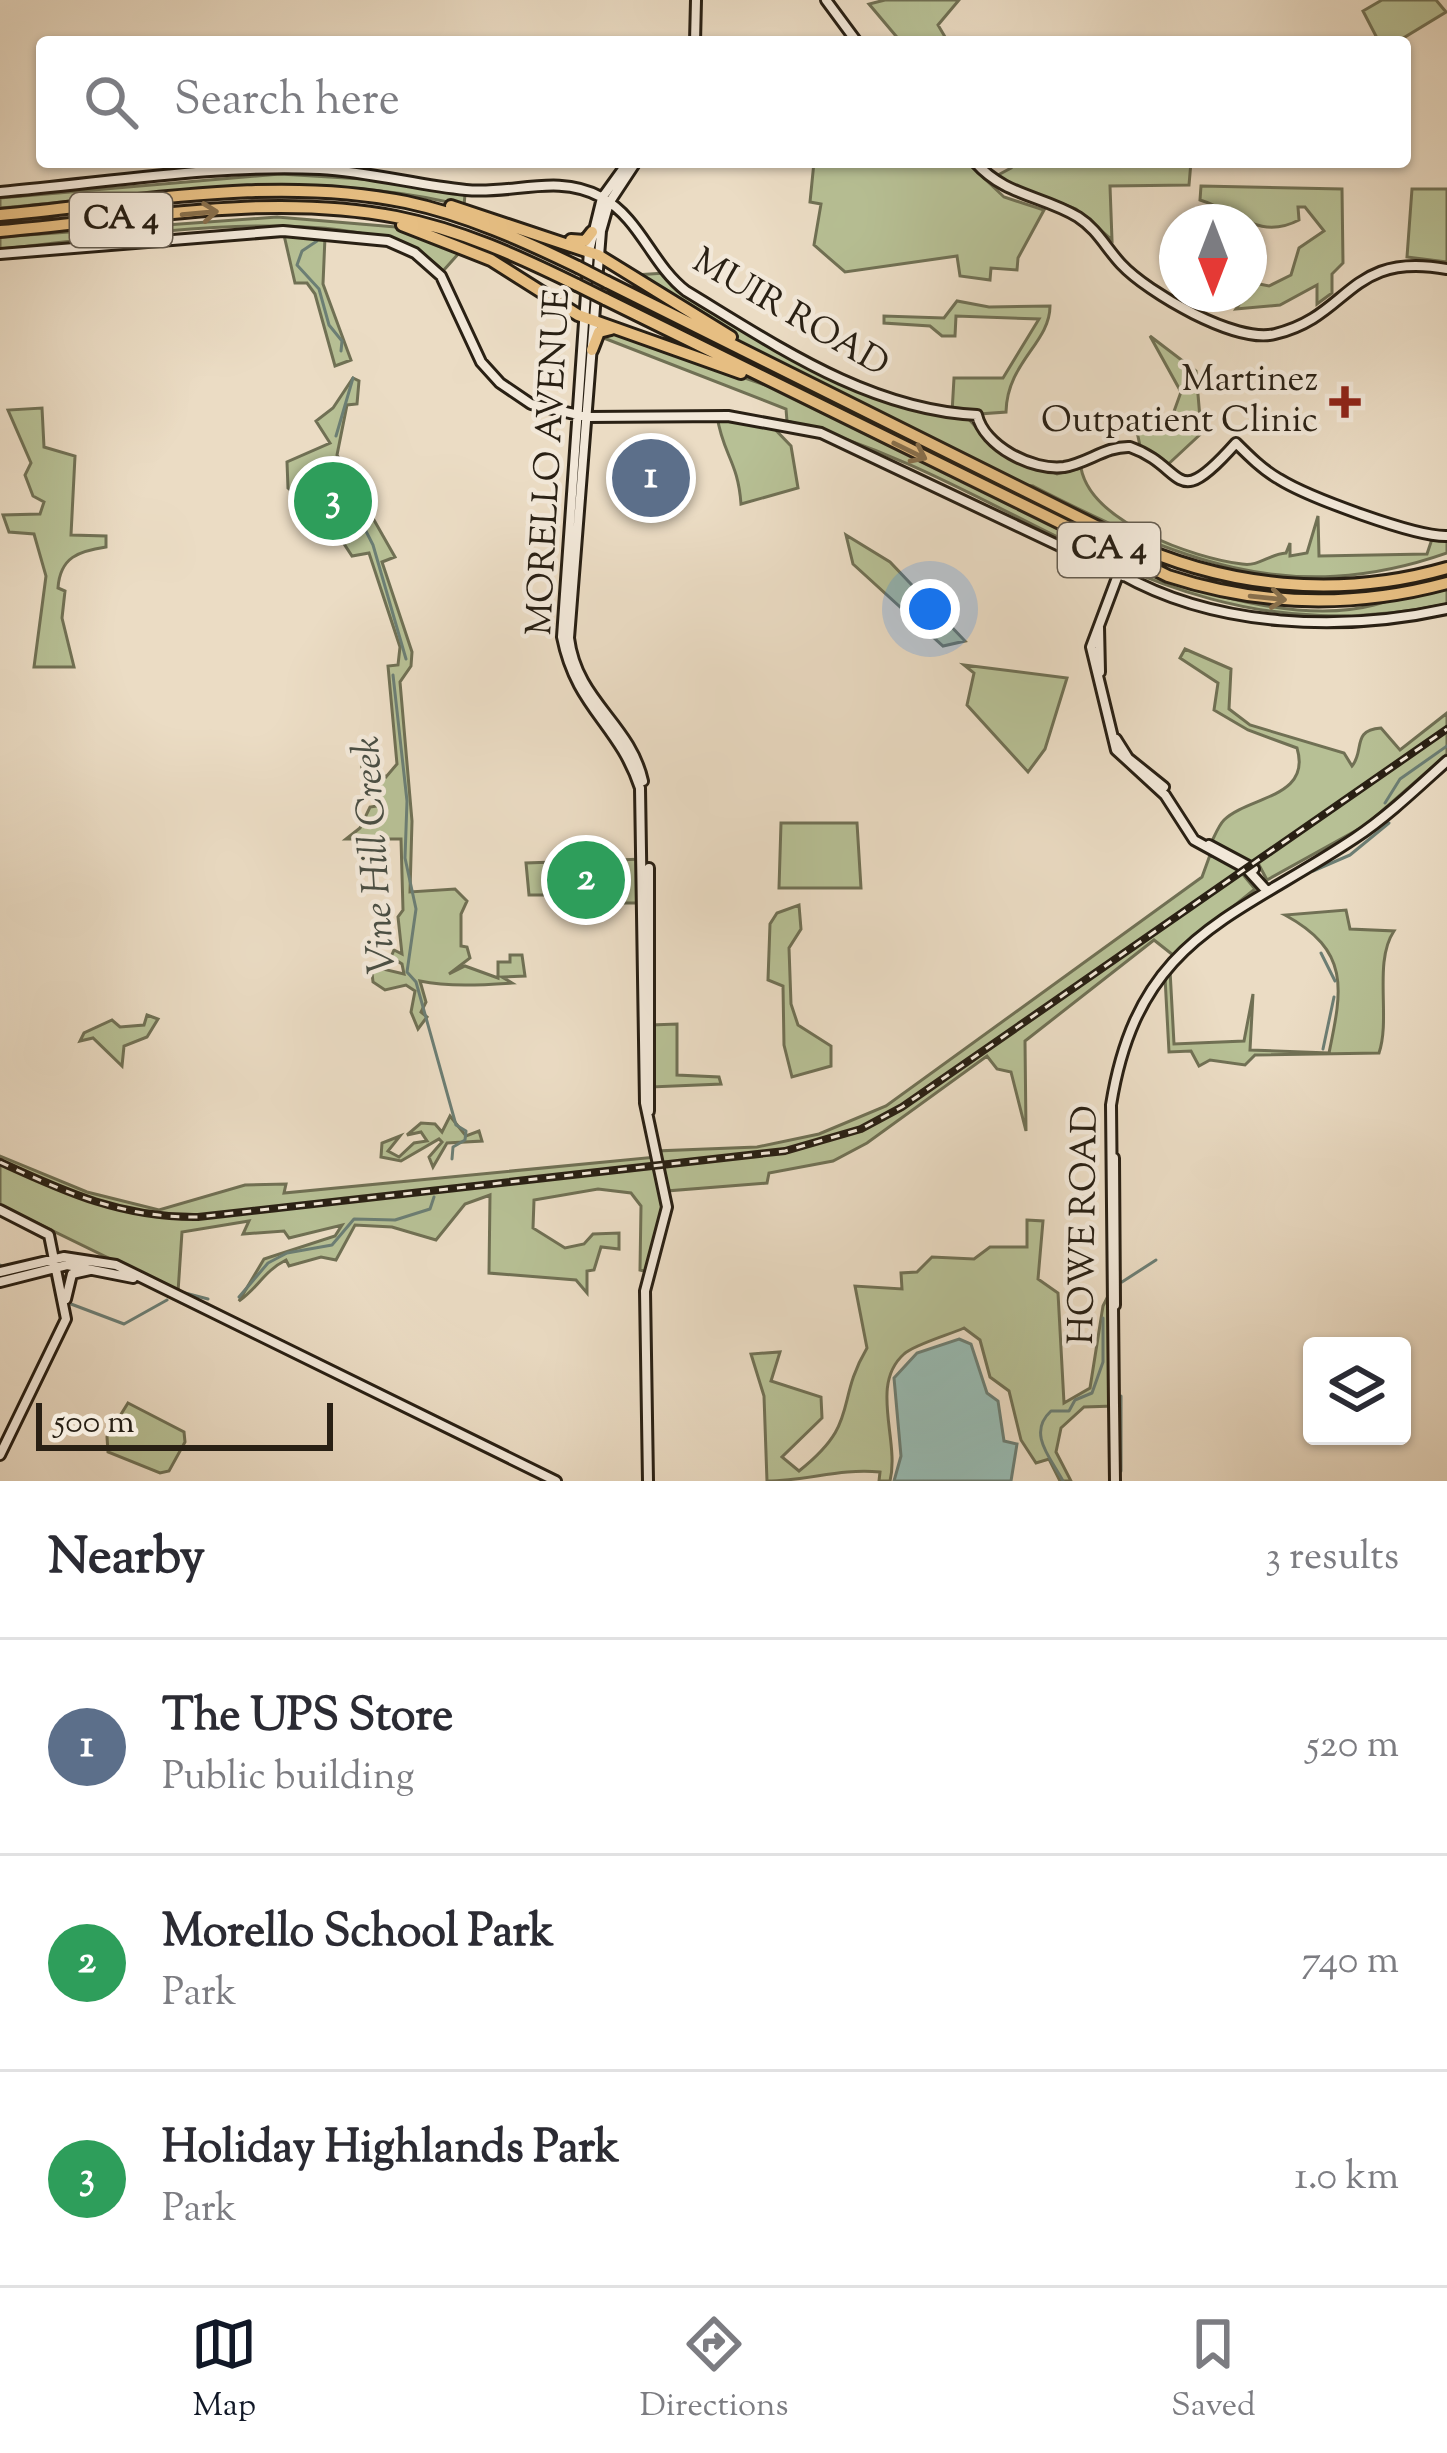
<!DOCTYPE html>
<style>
body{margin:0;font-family:"Sorts Mill Goudy",serif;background:#f7f7f7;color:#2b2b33}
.controls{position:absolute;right:36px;bottom:36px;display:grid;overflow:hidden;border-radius:12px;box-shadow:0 3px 9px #0004}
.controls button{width:108px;height:108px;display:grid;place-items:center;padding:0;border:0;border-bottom:3px solid #e1e1e2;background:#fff;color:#2b2b33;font:60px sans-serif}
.compass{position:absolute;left:1159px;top:204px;width:108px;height:108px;border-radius:50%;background:#fff;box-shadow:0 3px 9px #0004;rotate:180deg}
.scale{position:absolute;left:36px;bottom:30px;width:297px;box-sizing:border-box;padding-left:12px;border:6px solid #292014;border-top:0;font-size:33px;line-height:42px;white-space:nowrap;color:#292014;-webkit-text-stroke:9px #f2e8d9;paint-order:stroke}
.you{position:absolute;left:930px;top:609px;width:42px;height:42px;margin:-30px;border:9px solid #fff;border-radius:50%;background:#1a73e8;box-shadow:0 0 0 18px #1a73e833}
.badge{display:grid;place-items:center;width:78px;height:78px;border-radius:50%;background:#111827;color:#fff;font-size:39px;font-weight:700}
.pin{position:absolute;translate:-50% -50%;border:6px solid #fff;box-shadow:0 3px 12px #0006}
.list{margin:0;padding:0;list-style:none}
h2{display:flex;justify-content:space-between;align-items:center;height:156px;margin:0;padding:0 48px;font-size:51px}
h2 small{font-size:39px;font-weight:400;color:#7c7c81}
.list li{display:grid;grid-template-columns:78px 1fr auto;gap:36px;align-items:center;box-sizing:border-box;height:216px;padding:0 48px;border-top:3px solid #e1e1e2}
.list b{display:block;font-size:45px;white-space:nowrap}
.list p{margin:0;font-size:39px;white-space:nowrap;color:#7c7c81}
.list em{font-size:39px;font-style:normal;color:#7c7c81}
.icon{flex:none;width:66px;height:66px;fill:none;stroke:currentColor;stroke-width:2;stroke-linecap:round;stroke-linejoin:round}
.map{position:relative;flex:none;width:1447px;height:1481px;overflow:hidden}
.search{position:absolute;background:#fff;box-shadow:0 3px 9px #0004;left:36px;right:36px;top:36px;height:132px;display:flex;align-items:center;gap:30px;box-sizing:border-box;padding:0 42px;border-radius:12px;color:#7c7c81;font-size:45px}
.sheet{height:804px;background:#fff}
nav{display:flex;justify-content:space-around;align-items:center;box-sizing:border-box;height:168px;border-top:3px solid #e1e1e2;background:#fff;font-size:33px;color:#7c7c81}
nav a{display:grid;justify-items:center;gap:6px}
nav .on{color:#111827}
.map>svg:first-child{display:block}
</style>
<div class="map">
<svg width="1447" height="1481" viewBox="0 0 1447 1481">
<rect width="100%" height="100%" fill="#ebdcc4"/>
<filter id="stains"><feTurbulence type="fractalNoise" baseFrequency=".00167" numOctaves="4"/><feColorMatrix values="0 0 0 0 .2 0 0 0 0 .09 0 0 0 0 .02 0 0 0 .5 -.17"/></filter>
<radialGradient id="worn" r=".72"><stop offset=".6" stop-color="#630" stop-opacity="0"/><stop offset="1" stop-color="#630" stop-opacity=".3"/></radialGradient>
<path fill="#b7c095" stroke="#707054" stroke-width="3" d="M885,0H959L938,25L948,42H901L869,4Z
M1382,0H1436L1446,12L1400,40L1379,42L1363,11Z
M814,162H967L1004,197L1044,210L1018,258L1017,270L991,268L990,280L960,276L957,256L845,272L814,245L821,204L810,202Z
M1009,162H1191L1189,185L1110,186L1112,240L1076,209L1006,182L998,175L1011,168Z
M280,174L379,180L465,194L464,206C311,167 155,194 0,208V198Z
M1201,186L1342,189L1343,263L1332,274V293L1317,304V285L1280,305L1236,309L1254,283L1269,286L1291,275L1299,248L1324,231L1305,207H1298L1299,220C1259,241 1236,211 1200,200Z
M1412,189H1447V262L1407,257Z
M277,217L396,227L460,252L443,271C370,191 105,240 0,249V237Z
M284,235L325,237L323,284L351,360L335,366L315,294L307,283H295Z
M665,273L686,291L866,392L952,413L954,378H1003L1039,319L956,316L955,336H942L930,326L884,323V316L944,318L957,301L989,307L1050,306C1050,343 1007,362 1006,412L965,415L996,449L1057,474L1081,468C1091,522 1193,558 1242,564C1259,567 1269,554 1286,553L1290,543V556L1307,553L1318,516L1319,556L1427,554L1433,536H1447V553C1288,609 1174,558 1033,486L1013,484L779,368L635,275Z
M604,329L805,399L1151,575C1217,597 1305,623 1374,605C1399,598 1422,590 1447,585V604C1164,663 1033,486 787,421L786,409L596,335Z
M1150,336L1196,371L1200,418L1206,429L1162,470L1141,450L1135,423L1156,431L1168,428L1181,392Z
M353,378L359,381L357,404L347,405L337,455L395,557L382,562L412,652L411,666L400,682L412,821L410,892L455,889L467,901L461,914V946L467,947L470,958L449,974L465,966L498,978V962H510V955H522L525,976L502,977L512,983C482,985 448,987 420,981L426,1002L421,1012L427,1017L418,1029L411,1012L415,991L406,985L385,990L373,982L372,973L379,968L404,974L402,964L391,957L394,950L402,954L398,917L403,910L401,839H346L360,828L370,807L377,806L372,773L362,770L361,757L386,777L397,764L388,666L398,665L400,647L369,553L352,556L333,527L318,539L314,535L324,518L288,488L287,462L330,443L316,421L333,408Z
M42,408L44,447L75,456L71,535L106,536V547C79,551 60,557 58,588L65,591L62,618L74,667H34L46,576L34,534L9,532L3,515L40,514L44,502L33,496L25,475L31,463L8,410Z
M717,416L766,420L791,446L798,488L741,504C738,461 723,455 717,416Z
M846,535L890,562L965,641L943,646L853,564Z
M1185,649L1231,669L1229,709L1250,725L1344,753L1352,766C1365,751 1351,730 1381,728L1400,750L1447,713V754L1366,825L1267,880L1258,863L1252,867L1210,845C1214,838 1218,826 1224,820C1249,796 1312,798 1297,748L1248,730L1214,710L1218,683L1180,658Z
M964,665L1067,678L1045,749L1028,772L967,705L974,673Z
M781,823H857L861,888H779Z
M1210,855L1236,866L1255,889L1173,955L1154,940L1025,1041L1026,1131L1011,1072L997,1069L987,1056L867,1143L833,1161L769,1173L767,1183L667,1191V1219L648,1272L640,1270L641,1206L631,1193L598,1189L534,1200L533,1228L565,1248L584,1244L593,1234L619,1233V1249L601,1247L594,1270L587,1271V1293L576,1280L489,1273L490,1195L465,1204L436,1240L392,1227L355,1225L336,1260L321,1257L289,1266L286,1260C264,1271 258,1288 239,1301L264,1259L335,1236L342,1225L289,1238L284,1231L243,1234L249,1221L182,1232L178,1292L0,1205V1156L87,1192L159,1210L245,1185L286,1184L284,1193L657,1157L656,1151L757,1147L819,1134L886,1106L1202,877Z
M644,859V903H563L549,895H529L526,863Z
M799,905L801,929L789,948L791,1004L798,1025L831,1046V1066L792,1077L784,1045L783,986L768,980L770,924L777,913Z
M1346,910L1350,929L1394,931C1373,962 1391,1018 1379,1053L1255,1055L1245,1065L1210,1060L1199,1066L1191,1051L1169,1052L1165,977L1170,970L1174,1044L1244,1041L1253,994L1250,1050L1329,1053C1342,990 1351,951 1285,915Z
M147,1015L158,1019L147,1037L124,1046L122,1066L93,1038L80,1041L84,1033L112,1020L120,1027L144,1025Z
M677,1024V1075L719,1077L721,1084L651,1087V1025Z
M450,1116L466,1136L479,1131L482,1141L447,1143L433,1167L429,1157L442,1142L439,1139L401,1161L381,1157L382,1143L400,1136L388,1151L399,1157L414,1143L427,1141L421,1132L407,1135L421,1123L435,1124L442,1132Z
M1027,1220L1043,1221L1038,1279L1058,1293L1064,1403L1090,1388L1103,1306L1109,1294L1114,1406L1084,1407L1061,1428L1056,1452L1071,1481H1060L1049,1459L1036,1463L1021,1440L1009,1391L990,1377L980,1340L964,1328C951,1334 913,1345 904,1354C869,1385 900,1440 890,1481H879L880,1472C839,1468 808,1481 767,1481L764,1396L751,1354L780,1352L771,1381L821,1397L822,1418L782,1457L799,1471C861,1422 834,1404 867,1348L855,1286L902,1289L901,1273L917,1272L932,1257L974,1259L990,1247H1027Z
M128,1403L184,1432L185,1442L169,1471L160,1473L108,1452L107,1437Z"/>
<path fill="#98bcb4" stroke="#6c7e74" stroke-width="3" d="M959,1339L971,1344L987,1393L998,1401L1004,1441L1017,1444L1011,1481H894L901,1456L894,1378L917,1353Z"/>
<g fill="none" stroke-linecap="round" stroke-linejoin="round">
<path stroke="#6c7e74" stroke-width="3" d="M317,241L302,251L297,265L319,289L329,325L342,341L341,351
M336,436L353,378
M330,460L373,545L406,659
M393,675L407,801L405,858L416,909L407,972L416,982L456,1125L466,1131L465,1140L453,1147L452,1159
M1385,803L1400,779L1447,746
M1313,871L1350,855L1389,823
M1321,953L1335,981
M1323,1049L1334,997
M0,1265L2,1266
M1122,1282L1156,1260
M185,1293L208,1299
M239,1297L268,1263L287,1253L332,1245L354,1219L395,1220L430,1209L434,1197
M71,1304L124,1324L167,1300
M1121,1396V1471
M1063,1481C1050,1457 1027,1433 1051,1411H1069L1075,1400L1092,1393L1103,1362V1318"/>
<defs>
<path id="secondary" d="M826,0L857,42
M695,42L696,0
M628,162L602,198L589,251L562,637C576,708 619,724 640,788L645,1103L667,1207L645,1291L648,1481
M636,162L609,203L601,231L569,638C577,702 630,723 643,781
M975,162C1005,196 1041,195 1078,217C1097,229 1106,248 1121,264C1148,293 1236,344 1275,334C1351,316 1348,251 1447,269
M0,192C105,183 215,164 320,169C370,172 417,185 466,190C512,195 557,173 601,197C641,219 651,264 686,291C777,346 869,410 977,415C984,446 1032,471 1064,467C1088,463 1106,446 1130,447C1187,467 1172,515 1236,443C1249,456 1263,470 1279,479C1308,497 1415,537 1447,536
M0,254L283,231L388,241L415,253L441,276L481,362L500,383L531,404L587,417L728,416L821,433L1123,576
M1121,574C1216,628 1343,632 1447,609
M1118,575L1091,647L1116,750L1165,795L1194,840L1247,869L1266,890
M1099,627L1100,672
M1116,739L1128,758L1164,787
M1209,845L1254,869
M649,868V1111
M1114,1158L1115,1305
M0,1210L49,1235L66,1319L0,1455
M0,1272L64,1257L116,1265L556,1481
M0,1282L67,1265L133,1278
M66,1299L72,1274L90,1270
M1114,1404L1115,1481
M1114,1406L1111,1105C1138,937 1232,920 1355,838C1388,816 1417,788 1447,761"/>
<path id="highway" d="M451,206L598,255L731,337
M0,215C132,203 274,175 406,202C467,215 522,240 578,267
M402,225L491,260L578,315L741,373
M0,231C129,220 268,192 396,217C461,230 518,256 577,285
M571,240L585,241L592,232
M607,282L1124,540C1225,588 1339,599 1447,568
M605,299L1168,576C1260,606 1354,608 1447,583
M592,350L599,332L611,329"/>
</defs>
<use href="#secondary" stroke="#292014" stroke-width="14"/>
<use href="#highway" stroke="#292014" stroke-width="16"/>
<use href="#secondary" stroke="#f2e8d9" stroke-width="8"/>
<use href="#highway" stroke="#e6be82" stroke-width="10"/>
<defs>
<path id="rail" d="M0,1162C67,1193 123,1218 198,1217L785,1151L861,1129L902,1107L1447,729"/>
</defs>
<use href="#rail" stroke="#292014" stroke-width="8"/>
<use href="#rail" stroke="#f2e8d9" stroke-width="3" stroke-dasharray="9" stroke-linecap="butt"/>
<defs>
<path id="highway-bridge" d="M578,267L607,282
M577,285L605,299"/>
</defs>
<use href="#highway-bridge" stroke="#292014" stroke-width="16" stroke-linecap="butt"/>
<use href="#highway-bridge" stroke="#e6be82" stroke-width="10"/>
</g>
<defs><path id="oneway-shaft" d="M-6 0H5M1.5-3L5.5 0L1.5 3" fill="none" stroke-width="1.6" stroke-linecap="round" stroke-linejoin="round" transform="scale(3)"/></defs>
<g stroke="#886f4b">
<use href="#oneway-shaft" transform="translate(200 213) rotate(-5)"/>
<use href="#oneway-shaft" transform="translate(910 451) rotate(26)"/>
<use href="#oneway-shaft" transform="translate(1268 598) rotate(6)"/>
</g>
<path fill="#8f2418" stroke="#f2e8d9" stroke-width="4.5" d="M1339 384h12v12h12v12h-12v12h-12v-12h-12v-12h12z"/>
<g text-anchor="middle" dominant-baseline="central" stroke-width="9" stroke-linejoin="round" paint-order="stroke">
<g fill="#f2e8d9" stroke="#655c4f" stroke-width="3">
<rect x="70" y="193" width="102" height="54" rx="9"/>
<rect x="1058" y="523" width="102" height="54" rx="9"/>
</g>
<g font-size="33" font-weight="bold" fill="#292014">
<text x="121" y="220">CA 4</text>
<text x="1109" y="550">CA 4</text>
</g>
<g font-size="36" fill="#292014" stroke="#f2e8d9">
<text transform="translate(790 314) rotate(30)">MUIR ROAD</text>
<text transform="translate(550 462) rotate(-87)">MORELLO AVENUE</text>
<text transform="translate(1085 1225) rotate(-89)">HOWE ROAD</text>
</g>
<g font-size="36" fill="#292014" stroke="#f2e8d9" text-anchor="end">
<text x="1318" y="381">Martinez<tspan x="1318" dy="41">Outpatient Clinic</tspan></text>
</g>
<g font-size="39" font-style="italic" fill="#4a4f44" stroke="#f2e8d9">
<text transform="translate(377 855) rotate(-94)">Vine Hill Creek</text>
</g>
</g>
<rect width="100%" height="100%" filter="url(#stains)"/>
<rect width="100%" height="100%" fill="url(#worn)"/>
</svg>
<div class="controls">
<button><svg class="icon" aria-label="layers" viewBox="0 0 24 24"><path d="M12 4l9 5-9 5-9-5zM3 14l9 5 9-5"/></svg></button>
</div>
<svg class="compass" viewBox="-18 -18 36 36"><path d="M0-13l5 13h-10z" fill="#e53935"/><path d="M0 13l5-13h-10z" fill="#7c7c81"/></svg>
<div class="scale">500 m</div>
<div class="you"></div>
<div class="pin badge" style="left:651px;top:478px;background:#5c6f8a">1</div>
<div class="pin badge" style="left:586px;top:880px;background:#2e9e5b">2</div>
<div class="pin badge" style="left:333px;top:501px;background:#2e9e5b">3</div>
<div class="search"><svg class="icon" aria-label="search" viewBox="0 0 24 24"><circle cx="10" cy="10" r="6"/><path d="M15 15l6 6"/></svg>Search here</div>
</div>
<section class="sheet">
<h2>Nearby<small>3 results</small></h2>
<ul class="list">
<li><span class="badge" style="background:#5c6f8a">1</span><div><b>The UPS Store</b><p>Public building</p></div><em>520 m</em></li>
<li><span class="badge" style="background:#2e9e5b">2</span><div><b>Morello School Park</b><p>Park</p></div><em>740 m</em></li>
<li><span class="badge" style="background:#2e9e5b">3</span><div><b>Holiday Highlands Park</b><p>Park</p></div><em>1.0 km</em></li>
</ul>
</section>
<nav>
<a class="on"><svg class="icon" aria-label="map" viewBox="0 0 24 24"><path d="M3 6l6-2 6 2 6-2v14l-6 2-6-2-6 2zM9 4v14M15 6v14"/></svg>Map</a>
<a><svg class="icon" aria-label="directions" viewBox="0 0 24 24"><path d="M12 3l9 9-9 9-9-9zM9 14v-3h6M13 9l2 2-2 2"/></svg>Directions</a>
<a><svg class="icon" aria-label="saved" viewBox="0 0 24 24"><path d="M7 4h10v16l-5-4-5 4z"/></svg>Saved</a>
</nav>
